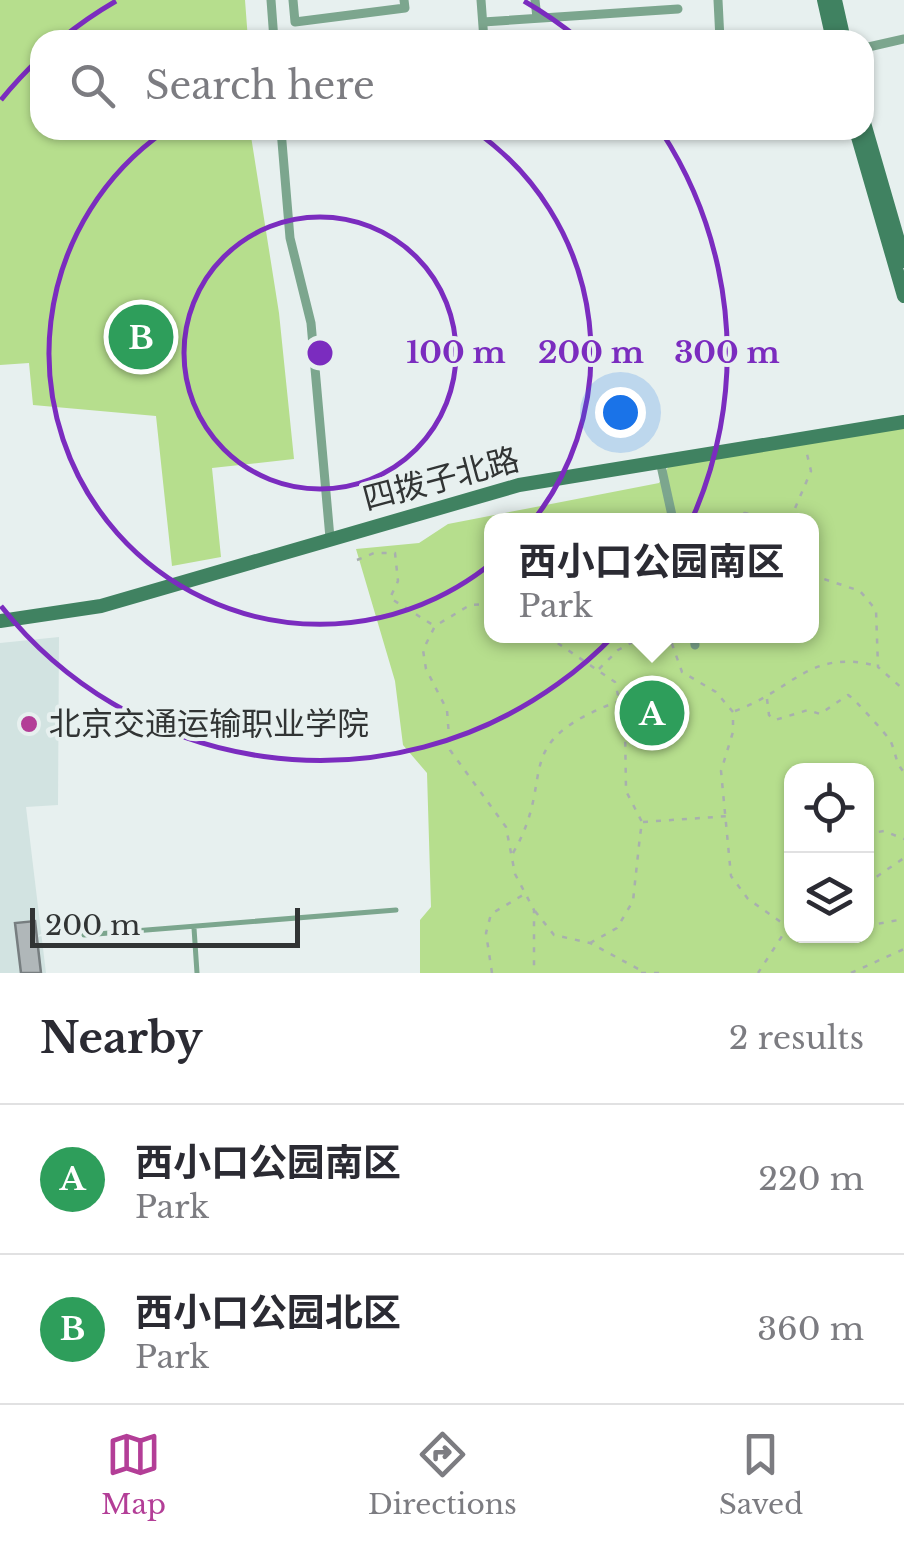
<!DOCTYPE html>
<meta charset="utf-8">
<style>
body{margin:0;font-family:"Libre Baskerville","Noto Sans SC",serif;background:#f2f2f3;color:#2b2b33}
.controls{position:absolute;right:30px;bottom:30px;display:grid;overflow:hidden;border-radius:20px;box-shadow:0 2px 8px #0004}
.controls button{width:90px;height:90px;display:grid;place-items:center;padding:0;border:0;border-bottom:2px solid #e1e1e2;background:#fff;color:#2b2b33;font:50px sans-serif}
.scale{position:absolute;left:30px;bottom:25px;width:270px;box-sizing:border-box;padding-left:10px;border:5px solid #313434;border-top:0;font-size:28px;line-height:35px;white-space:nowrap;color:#313434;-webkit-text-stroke:8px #e7f0ef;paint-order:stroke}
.you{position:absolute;left:620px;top:412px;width:35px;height:35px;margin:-25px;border:8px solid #fff;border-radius:50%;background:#1a73e8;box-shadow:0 0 0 15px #1a73e833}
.badge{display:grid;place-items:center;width:65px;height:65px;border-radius:50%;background:#b33e97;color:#fff;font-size:32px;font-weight:700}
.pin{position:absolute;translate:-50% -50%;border:5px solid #fff;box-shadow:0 2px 10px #0006}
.popup{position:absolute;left:484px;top:513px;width:335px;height:130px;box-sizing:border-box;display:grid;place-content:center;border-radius:20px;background:#fff;filter:drop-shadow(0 2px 8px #0005);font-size:32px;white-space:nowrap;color:#7c7c81}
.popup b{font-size:38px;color:#2b2b33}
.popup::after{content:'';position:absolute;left:50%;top:100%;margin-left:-20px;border:20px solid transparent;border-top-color:#fff}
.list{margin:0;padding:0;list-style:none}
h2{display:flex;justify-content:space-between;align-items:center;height:130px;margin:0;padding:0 40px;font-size:42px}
h2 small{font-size:32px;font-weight:400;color:#7c7c81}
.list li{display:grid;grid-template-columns:65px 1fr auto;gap:30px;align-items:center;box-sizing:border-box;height:150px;padding:0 40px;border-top:2px solid #e1e1e2}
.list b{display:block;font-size:38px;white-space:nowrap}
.list p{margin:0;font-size:32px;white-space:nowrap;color:#7c7c81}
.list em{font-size:32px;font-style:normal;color:#7c7c81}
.icon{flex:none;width:55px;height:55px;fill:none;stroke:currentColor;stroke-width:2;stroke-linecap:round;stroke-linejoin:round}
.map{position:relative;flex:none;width:904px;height:973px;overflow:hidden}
.search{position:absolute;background:#fff;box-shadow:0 2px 8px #0004;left:30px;right:30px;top:30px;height:110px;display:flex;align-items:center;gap:25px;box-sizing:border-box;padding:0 35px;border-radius:30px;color:#7c7c81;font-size:38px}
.sheet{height:430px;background:#fff}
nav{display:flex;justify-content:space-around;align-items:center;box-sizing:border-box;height:140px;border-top:2px solid #e1e1e2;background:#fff;font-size:28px;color:#7c7c81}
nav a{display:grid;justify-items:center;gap:5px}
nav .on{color:#b33e97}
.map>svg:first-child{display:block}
</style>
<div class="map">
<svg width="904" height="973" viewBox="0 0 904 973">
<rect width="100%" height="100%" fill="#e7f0ef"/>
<path fill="#d2e3e1" d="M59,637L58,805L26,807L46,973H0V643Z"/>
<path fill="#b6de8d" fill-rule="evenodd" d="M0,0H245L248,40H40V130H250L279,313L294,459L212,468L221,557L172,566L156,416L33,405L29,363L0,365Z
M904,424V973H420V920L431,907L427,773L403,745L395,681L356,549L419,543L448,524L659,483L671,462ZM492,520H812V636H492ZM792,771H866V936H792Z"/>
<path fill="#b0b7b9" stroke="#777e80" stroke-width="2.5" d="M35,921L41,973H21L15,923Z"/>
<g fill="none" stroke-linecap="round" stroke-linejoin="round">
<path stroke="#a8afae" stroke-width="2.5" stroke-dasharray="5 8" stroke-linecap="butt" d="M705,520L745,513L781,520
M790,520L811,471L807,454
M357,560L374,553H395L398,581L390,598L433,625
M812,575L860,591L876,610L878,667L904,690
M492,604L470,605L435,626L423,650L426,669L447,710L450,750L506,827L515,874L534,910V973
M547,636L615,682L625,726L626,791L642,822L640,836L633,901L617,928L590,943
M661,636L672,644L682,672L716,692L733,712V732L721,771L731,876L748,899L788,927L758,973
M599,669L618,650L644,636
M767,699L769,715L775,720L808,710L820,714L848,695C853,697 889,737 891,742C896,754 896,764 904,772
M735,711C793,690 810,648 877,666
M643,822L729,816
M791,825H792
M866,834L884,831L904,839
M513,853C559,774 505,744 619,701
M866,884L904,858
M535,911L554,935L590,943L644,972
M866,926L904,919
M492,973L486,933L491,914L523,895
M641,973H660
M851,973L904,949"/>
<path stroke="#7ca68e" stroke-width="5" d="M194,928L197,973
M84,935L396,910"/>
<path stroke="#7ca68e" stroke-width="9" d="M271,0L274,40
M293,0L295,22L405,8L404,0
M481,0L484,40
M535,0L537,18
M718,0L720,40
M483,22L678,9
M864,48L904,39
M281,130L290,238L311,323L330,538
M660,461L673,520
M694,636L695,645"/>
<path stroke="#408261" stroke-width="14" d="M824,0L833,40
M835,0L844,40
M864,123L904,261
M856,130L904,296
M0,621L101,606L519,485L904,422"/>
</g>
<g fill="none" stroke="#7b2cbf" stroke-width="5">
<circle cx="320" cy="353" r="136"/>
<path d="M475 131A271 271 0 1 1 165 131"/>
<path d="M1 100A407 407 0 0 1 40 58M61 39A407 407 0 0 1 116 1M524 1A407 407 0 0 1 579 39M661 131A407 407 0 0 1 1 606"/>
</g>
<circle fill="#b33e97" stroke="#e7f0ef" stroke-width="4" cx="29" cy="724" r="10"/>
<g text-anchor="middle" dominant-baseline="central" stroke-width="8" stroke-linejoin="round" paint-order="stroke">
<g font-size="32" fill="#313434" stroke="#e7f0ef">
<text transform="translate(441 479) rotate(-15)">四拨子北路</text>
</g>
<g font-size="32" fill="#313434" stroke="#e7f0ef" text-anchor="start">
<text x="49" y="724">北京交通运输职业学院</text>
</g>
</g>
<circle cx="320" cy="353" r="15" fill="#7b2cbf" stroke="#e7f0ef" stroke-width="5"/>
<g font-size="30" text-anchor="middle" font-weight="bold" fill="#7b2cbf" stroke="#e7f0ef" stroke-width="8" stroke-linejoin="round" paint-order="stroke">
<text x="456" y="363">100 m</text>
<text x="591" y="363">200 m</text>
<text x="727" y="363">300 m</text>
</g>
</svg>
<div class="controls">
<button><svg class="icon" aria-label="locate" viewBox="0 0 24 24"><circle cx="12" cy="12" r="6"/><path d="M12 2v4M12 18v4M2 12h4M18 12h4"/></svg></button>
<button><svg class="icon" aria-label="layers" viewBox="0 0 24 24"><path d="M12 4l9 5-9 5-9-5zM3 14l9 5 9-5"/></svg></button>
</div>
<div class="scale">200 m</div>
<div class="you"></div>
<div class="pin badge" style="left:652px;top:713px;background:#2e9e5b">A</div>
<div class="popup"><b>西小口公园南区</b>Park</div>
<div class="pin badge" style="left:141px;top:337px;background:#2e9e5b">B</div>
<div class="search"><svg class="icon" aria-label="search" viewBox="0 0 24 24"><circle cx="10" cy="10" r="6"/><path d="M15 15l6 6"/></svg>Search here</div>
</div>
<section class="sheet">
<h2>Nearby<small>2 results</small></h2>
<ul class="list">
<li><span class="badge" style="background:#2e9e5b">A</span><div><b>西小口公园南区</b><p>Park</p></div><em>220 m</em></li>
<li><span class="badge" style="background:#2e9e5b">B</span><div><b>西小口公园北区</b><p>Park</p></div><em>360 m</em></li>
</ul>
</section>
<nav>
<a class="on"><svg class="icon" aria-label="map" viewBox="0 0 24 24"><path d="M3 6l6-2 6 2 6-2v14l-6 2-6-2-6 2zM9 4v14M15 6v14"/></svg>Map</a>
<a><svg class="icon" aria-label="directions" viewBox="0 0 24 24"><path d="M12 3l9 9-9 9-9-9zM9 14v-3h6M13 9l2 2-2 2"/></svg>Directions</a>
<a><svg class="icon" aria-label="saved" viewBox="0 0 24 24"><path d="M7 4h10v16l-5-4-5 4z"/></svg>Saved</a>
</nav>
